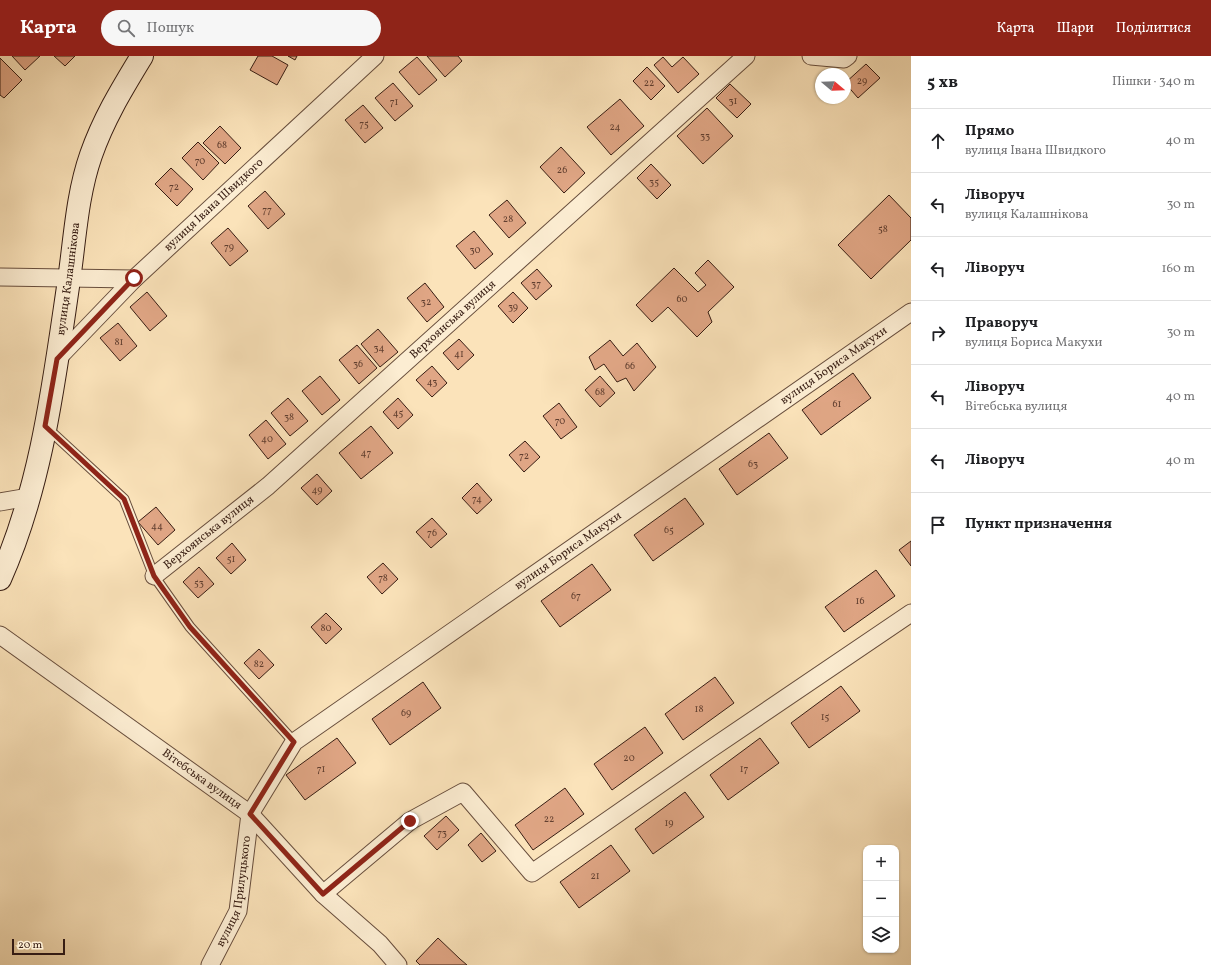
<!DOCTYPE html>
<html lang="uk">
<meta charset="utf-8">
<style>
body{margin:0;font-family:Vollkorn,serif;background:#f6f6f6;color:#202124}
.controls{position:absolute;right:12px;bottom:12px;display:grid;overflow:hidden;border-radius:8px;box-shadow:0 1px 3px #0004}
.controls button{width:36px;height:36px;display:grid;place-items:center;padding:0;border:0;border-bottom:1px solid #e0e0e0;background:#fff;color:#202124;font:20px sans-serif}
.compass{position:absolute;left:815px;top:12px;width:36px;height:36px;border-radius:50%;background:#fff;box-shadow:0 1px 3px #0004;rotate:109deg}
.scale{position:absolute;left:12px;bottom:10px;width:53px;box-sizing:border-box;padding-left:4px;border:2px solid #371d13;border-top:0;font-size:11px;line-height:14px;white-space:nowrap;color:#371d13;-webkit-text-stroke:3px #fcedd2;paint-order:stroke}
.stop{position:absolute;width:12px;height:12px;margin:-9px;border:3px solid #8f2418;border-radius:50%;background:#fff}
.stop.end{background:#8f2418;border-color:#fff;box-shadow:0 1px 4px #0008}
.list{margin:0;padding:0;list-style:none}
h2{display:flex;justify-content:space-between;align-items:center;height:52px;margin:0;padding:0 16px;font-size:17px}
h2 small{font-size:13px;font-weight:400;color:#757577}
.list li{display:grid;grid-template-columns:26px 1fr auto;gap:12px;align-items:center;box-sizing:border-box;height:64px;padding:0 16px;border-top:1px solid #e0e0e0}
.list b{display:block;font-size:15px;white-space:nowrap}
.list p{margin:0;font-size:13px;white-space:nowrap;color:#757577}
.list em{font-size:13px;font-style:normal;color:#757577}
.icon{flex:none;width:22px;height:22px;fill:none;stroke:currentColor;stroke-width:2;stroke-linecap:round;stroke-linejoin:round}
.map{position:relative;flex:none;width:911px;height:909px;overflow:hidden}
header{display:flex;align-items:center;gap:24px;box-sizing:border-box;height:56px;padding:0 20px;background:#8f2418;color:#fff}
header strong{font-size:19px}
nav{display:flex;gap:22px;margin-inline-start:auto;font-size:14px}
.search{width:280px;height:36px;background:#f6f6f6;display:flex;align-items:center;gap:10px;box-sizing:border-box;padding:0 14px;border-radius:22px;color:#757577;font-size:15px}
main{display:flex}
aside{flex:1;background:#fff}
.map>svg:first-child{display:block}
</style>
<header>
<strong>Карта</strong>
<div class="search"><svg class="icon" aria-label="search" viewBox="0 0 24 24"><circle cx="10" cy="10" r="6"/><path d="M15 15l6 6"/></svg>Пошук</div>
<nav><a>Карта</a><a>Шари</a><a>Поділитися</a></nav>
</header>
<main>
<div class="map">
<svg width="911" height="909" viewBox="0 0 911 909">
<rect width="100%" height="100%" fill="#fbe3ba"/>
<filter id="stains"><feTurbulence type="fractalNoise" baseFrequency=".005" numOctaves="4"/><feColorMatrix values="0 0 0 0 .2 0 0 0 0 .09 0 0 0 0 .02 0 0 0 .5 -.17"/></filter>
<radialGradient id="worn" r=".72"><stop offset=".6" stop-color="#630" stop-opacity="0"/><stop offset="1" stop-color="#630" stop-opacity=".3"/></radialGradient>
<path fill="#e0a685" stroke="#371d13" d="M12,0H40L25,14Z
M54,0H75L65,10Z
M258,0H272L288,9L277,29L250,14Z
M288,0H297L295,4Z
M427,0H458L462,5L445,21Z
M417,1L437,24L419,39L399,16Z
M663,1L672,11L683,1L699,18L678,37L654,9Z
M0,2L22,24L4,42L0,39Z
M866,8L880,22L858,42L845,27Z
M647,11L665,30L651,44L633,25Z
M393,27L413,50L395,65L375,42Z
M730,28L751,48L737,62L716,42Z
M620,43L644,70L611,99L587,71Z
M363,49L383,72L365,87L345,64Z
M707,52L733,80L703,108L677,80Z
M220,70L241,92L225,108L203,87Z
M198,86L219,107L203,124L182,102Z
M561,91L585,117L564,137L540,111Z
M651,108L671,129L657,143L637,122Z
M171,112L193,133L177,150L155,128Z
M265,135L285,158L268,173L248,150Z
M889,139L911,162V184L871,223L838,189Z
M507,144L526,167L509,182L489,159Z
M228,172L248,195L230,210L211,187Z
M474,175L493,198L475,213L456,190Z
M708,204L734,231L708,256L712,266L697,281L668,251L652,266L636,249L674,212L698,236L706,229L695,217Z
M537,213L552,230L536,244L521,227Z
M425,227L444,251L427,266L407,242Z
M147,236L167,260L150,275L130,251Z
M513,236L528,252L513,267L498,250Z
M118,267L137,290L120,305L100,282Z
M378,273L398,296L380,311L361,288Z
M459,283L474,299L458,314L443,297Z
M610,284L623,300L637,287L656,311L634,335L626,322L617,326L604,308L595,314L589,301Z
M357,289L377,312L359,328L339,304Z
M432,310L447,327L432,341L416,324Z
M853,317L871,342L821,379L802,354Z
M320,320L340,344L322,359L302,335Z
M600,320L615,337L600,351L585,334Z
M288,342L308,365L290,380L271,357Z
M398,342L413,359L398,373L383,356Z
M559,347L577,371L561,383L543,360Z
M266,364L286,388L268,403L249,379Z
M371,370L393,397L361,423L339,397Z
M769,377L788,402L737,439L719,413Z
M525,385L540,401L524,416L509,399Z
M317,418L332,435L317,449L301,432Z
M477,427L492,444L477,458L462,442Z
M685,442L704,468L653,505L634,479Z
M156,451L175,474L158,489L138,466Z
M432,462L447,478L431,492L416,476Z
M911,485V510L899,494Z
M232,487L246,504L231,518L216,502Z
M383,507L398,523L382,538L367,521Z
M592,508L611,534L560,571L541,545Z
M199,511L214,528L198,542L183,526Z
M876,514L895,540L844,576L825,551Z
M326,557L342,573L326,588L311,571Z
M259,593L274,609L259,623L244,607Z
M715,621L734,647L683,684L665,658Z
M423,626L441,652L390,689L372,663Z
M841,630L860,655L809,692L791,667Z
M645,671L663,697L612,734L594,708Z
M337,682L356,707L305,744L286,719Z
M760,682L779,707L728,744L710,719Z
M565,732L584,758L533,794L515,769Z
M685,736L704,761L653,798L635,773Z
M446,760L459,774L437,794L424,780Z
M481,777L496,795L482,806L468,789Z
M611,789L630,815L579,852L560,826Z
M438,882L460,903L467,909H420L416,905Z"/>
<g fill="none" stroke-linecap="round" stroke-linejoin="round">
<defs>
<path id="lane" d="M46,371L124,443L154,520L190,571L294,686"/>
<g id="street">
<path d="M811,0L844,3L848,0"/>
<path d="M0,221L134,223"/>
<path id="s1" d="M57,303L134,223L375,0"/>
<path d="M0,446L29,441"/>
<path id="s2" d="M154,520L268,430L746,0"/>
<path id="s3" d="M0,579L250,758L323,838L380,888L398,909"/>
<path d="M323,838L410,765L463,736L532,817L709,694L911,557"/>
<path id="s4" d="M210,909L238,855L250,758L294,686L911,256"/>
</g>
<g id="secondary">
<path id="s5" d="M0,523C42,429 54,325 69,224C75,182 77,139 91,99C104,62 122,33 142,0"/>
</g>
</defs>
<use href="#lane" stroke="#684e3d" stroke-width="11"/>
<use href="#street" stroke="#684e3d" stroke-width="19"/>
<use href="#secondary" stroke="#371d13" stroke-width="24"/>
<use href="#lane" stroke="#fcedd2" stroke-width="9"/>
<use href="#street" stroke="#fcedd2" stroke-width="17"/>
<use href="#secondary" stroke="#fcedd2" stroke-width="22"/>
</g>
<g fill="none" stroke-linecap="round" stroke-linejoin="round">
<path stroke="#8f2418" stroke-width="5" d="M134,222L57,303L45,370L124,443L154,520L190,571L294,686L250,758L323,838L410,765"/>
</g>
<g text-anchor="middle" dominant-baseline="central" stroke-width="3.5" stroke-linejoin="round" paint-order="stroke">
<g font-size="10" fill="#613f30">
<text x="862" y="25">29</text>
<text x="649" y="27">22</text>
<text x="733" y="45">31</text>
<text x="394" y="46">71</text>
<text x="364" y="68">75</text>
<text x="615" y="71">24</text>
<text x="705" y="80">33</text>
<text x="222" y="89">68</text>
<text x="200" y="105">70</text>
<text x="562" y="114">26</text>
<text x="654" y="126">35</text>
<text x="174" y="131">72</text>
<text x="267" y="154">77</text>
<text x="508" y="163">28</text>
<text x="883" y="173">58</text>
<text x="229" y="191">79</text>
<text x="475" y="194">30</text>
<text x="536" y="228">37</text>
<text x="682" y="243">60</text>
<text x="426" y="246">32</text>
<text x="513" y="251">39</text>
<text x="119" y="286">81</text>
<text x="379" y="292">34</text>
<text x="459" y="298">41</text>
<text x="358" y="308">36</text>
<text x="630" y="310">66</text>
<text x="432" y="326">43</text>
<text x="600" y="336">68</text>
<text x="837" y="348">61</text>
<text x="398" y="357">45</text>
<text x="289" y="361">38</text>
<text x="560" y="365">70</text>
<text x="267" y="383">40</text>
<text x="366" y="397">47</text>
<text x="524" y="400">72</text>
<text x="753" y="408">63</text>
<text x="317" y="434">49</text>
<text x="477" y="443">74</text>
<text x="157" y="470">44</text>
<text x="669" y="474">65</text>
<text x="432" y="477">76</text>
<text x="231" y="503">51</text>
<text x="383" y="522">78</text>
<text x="199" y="527">53</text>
<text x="576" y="540">67</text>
<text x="860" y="545">16</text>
<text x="326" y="572">80</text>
<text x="259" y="608">82</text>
<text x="699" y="653">18</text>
<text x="406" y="657">69</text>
<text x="825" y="661">15</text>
<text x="629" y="702">20</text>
<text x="321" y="713">71</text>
<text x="744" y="713">17</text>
<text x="549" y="763">22</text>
<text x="669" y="767">19</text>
<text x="442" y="777">73</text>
<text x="595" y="820">21</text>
</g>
<g font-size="12" fill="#371d13" stroke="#fcedd2">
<text stroke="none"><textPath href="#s1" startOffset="220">вулиця Івана Швидкого</textPath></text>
<text stroke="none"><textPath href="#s5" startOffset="309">вулиця Калашнікова</textPath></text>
<text stroke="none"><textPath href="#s2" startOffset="394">Верхоянська вулиця</textPath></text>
<text stroke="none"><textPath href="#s4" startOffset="901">вулиця Бориса Макухи</textPath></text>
<text stroke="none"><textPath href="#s2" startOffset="70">Верхоянська вулиця</textPath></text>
<text stroke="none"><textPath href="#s4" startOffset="577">вулиця Бориса Макухи</textPath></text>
<text stroke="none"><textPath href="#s3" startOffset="248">Вітебська вулиця</textPath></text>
<text stroke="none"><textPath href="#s4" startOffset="79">вулиця Прилуцького</textPath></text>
</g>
</g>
<rect width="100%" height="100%" filter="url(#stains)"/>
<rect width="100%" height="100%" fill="url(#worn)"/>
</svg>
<div class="controls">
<button>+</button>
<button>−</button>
<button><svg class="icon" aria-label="layers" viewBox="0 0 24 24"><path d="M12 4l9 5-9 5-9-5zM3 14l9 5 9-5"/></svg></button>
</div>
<svg class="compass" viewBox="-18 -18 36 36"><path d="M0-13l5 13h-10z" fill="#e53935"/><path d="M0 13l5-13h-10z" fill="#757577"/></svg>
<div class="scale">20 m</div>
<div class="stop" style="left:134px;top:222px"></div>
<div class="stop end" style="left:410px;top:765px"></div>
</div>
<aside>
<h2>5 хв<small>Пішки · 340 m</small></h2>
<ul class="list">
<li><svg class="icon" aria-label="ahead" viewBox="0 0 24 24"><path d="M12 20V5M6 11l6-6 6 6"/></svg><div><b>Прямо</b><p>вулиця Івана Швидкого</p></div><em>40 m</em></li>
<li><svg class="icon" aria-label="left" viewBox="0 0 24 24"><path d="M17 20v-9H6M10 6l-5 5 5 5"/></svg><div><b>Ліворуч</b><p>вулиця Калашнікова</p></div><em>30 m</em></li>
<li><svg class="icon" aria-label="left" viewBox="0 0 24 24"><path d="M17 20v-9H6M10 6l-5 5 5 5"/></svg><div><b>Ліворуч</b></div><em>160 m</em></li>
<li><svg class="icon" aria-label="right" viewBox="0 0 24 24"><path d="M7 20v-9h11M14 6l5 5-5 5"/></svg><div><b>Праворуч</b><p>вулиця Бориса Макухи</p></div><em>30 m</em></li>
<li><svg class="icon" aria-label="left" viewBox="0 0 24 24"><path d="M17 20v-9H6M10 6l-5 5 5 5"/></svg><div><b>Ліворуч</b><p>Вітебська вулиця</p></div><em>40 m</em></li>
<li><svg class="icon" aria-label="left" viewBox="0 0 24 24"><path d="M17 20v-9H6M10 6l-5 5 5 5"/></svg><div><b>Ліворуч</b></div><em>40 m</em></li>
<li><svg class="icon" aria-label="arrive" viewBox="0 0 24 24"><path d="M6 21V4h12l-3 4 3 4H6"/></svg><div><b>Пункт призначення</b></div></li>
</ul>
</aside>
</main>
